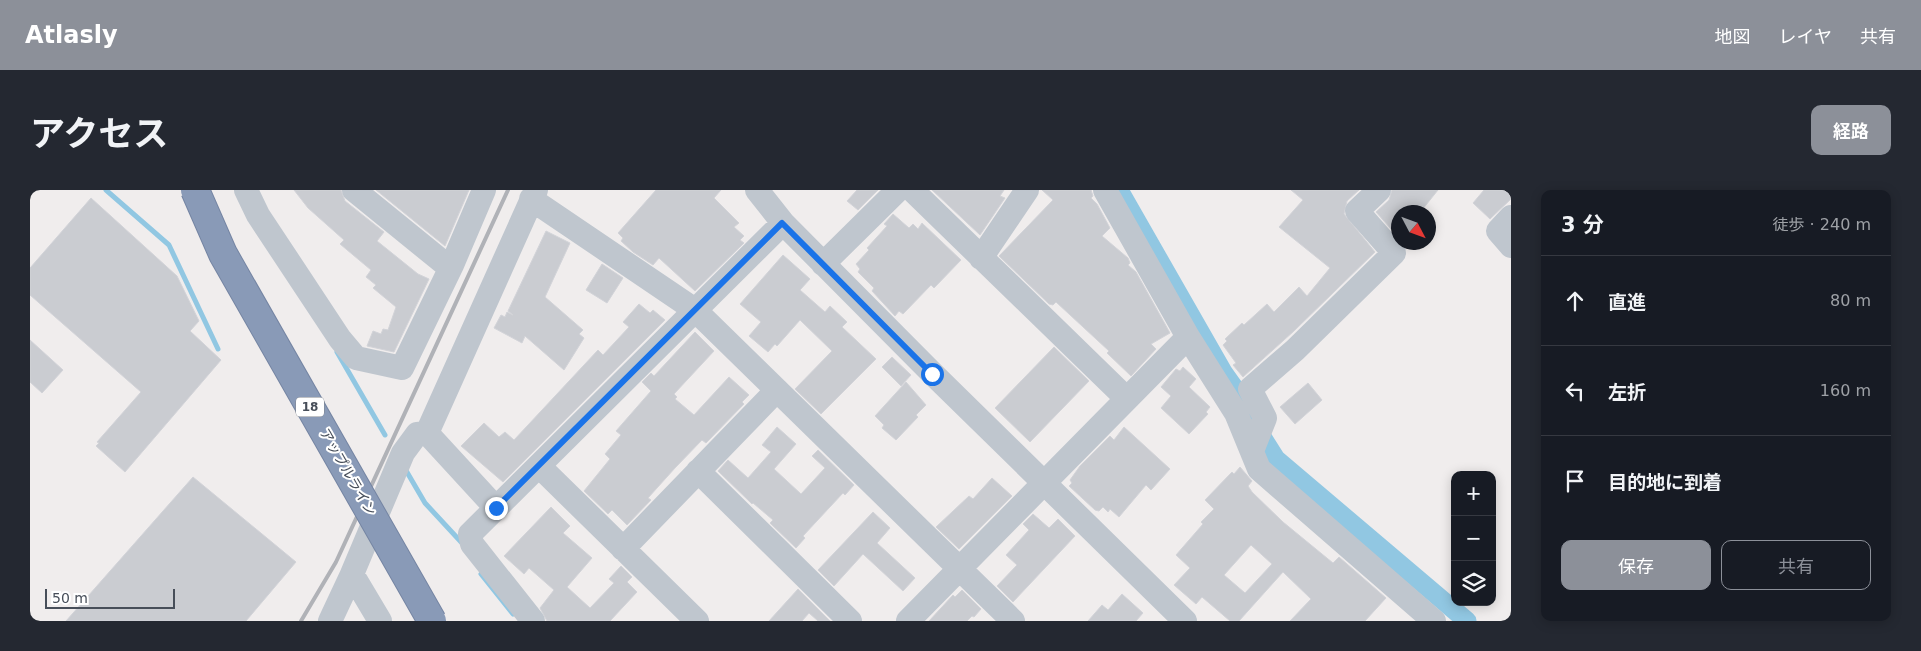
<!DOCTYPE html>
<html lang="ja">
<meta charset="utf-8">
<style>
body{margin:0;font-family:"DejaVu Sans","Noto Sans JP",sans-serif;background:#242831;color:#f1f3f6}
.controls{position:absolute;right:15px;bottom:15px;display:grid;overflow:hidden;border-radius:10px;box-shadow:0 2px 12px #0003}
.controls button{width:45px;height:45px;display:grid;place-items:center;padding:0;border:0;border-bottom:1px solid #363941;background:#171b24;color:#f1f3f6;font:25px sans-serif}
.compass{position:absolute;left:1361px;top:15px;width:45px;height:45px;border-radius:50%;background:#171b24;box-shadow:0 2px 12px #0003;rotate:131deg}
.scale{position:absolute;left:15px;bottom:12px;width:130px;box-sizing:border-box;padding-left:5px;border:2px solid #474e59;border-top:0;font-size:14px;line-height:18px;white-space:nowrap;color:#474e59;-webkit-text-stroke:4px #fff;paint-order:stroke}
.stop{position:absolute;width:15px;height:15px;margin:-11px;border:4px solid #1a73e8;border-radius:50%;background:#fff}
.stop.end{background:#1a73e8;border-color:#fff;box-shadow:0 1px 5px #0008}
.list{margin:0;padding:0;list-style:none}
h2{display:flex;justify-content:space-between;align-items:center;height:65px;margin:0;padding:0 20px;font-size:21px}
h2 small{font-size:16px;font-weight:400;color:#9ea1a6}
.list li{display:grid;grid-template-columns:32px 1fr auto;gap:15px;align-items:center;box-sizing:border-box;height:90px;padding:0 20px;border-top:1px solid #363941}
.list b{display:block;font-size:19px;white-space:nowrap}
.list em{font-size:16px;font-style:normal;color:#9ea1a6}
.actions{display:flex;gap:10px;padding:15px 20px}
.actions a{flex:1;padding:11px 0;border:1px solid #8c9099;border-radius:10px;text-align:center;font-size:18px;color:#8c9099}
.actions .main{background:#8c9099;color:#fff}
.icon{flex:none;width:28px;height:28px;fill:none;stroke:currentColor;stroke-width:2;stroke-linecap:round;stroke-linejoin:round}
.map{position:relative;flex:none;width:1481px;height:431px;overflow:hidden;border-radius:10px}
header{display:flex;align-items:center;gap:30px;box-sizing:border-box;height:70px;padding:0 25px;background:#8c9099;color:#fff}
header strong{font-size:24px}
nav{display:flex;gap:28px;margin-inline-start:auto;font-size:18px}
.intro{display:flex;align-items:center;justify-content:space-between;box-sizing:border-box;height:120px;padding:0 30px}
h1{margin:0;font-size:35px}
.button{padding:12px 22px;border-radius:10px;background:#8c9099;color:#fff;font-size:18px;font-weight:700}
main{display:flex;gap:30px;padding:0 30px}
aside{flex:1;background:#171b24;border-radius:10px;box-shadow:0 2px 12px #0003}
.map>svg:first-child{display:block}
</style>
<header>
<strong>Atlasly</strong>
<nav><a>地図</a><a>レイヤ</a><a>共有</a></nav>
</header>
<div class="intro"><h1>アクセス</h1><a class="button">経路</a></div>
<main>
<div class="map">
<svg width="1481" height="431" viewBox="0 0 1481 431">
<rect width="100%" height="100%" fill="#f0eded"/>
<g fill="none" stroke-linecap="round" stroke-linejoin="round">
<path stroke="#91c7e2" stroke-width="5" d="M76,0L139,55L188,159
M307,162L355,245
M374,277L395,313L432,353
M451,384L483,424"/>
<path stroke="#91c7e2" stroke-width="19" d="M1089,0L1193,182L1225,227
M1234,250L1246,269L1437,431"/>
</g>
<path fill="#caccd1" stroke="#d2d3d8" fill-rule="evenodd" d="M264,0H311L315,11L354,42L347,51L388,84L399,89L364,162L337,156L343,141L351,144L353,139L358,140L366,117L343,98L346,95L336,87L341,80L310,54L314,50L278,18Z
M346,0H439L415,56Z
M626,0H691L684,8L709,33L704,37L714,46L710,50L714,53L665,101L629,68L623,75L603,62L591,51L593,48L588,43Z
M827,0H848L828,20L817,11Z
M902,0H974L970,6L975,8L950,45Z
M1012,0H1061L1063,6L1061,8L1067,14L1080,38L1072,46L1098,68L1100,73L1098,75L1106,82L1140,143L1121,154L1126,159L1101,186L1077,163L1079,161L1026,112L1023,115L1019,114L969,66L1023,10Z
M1261,0H1329L1317,11L1314,24L1345,62L1264,141L1213,187L1203,175L1206,173L1193,155L1197,151L1195,149L1212,133L1214,135L1237,114L1244,122L1269,97L1277,106L1300,78L1249,37L1273,10Z
M1362,0H1408L1392,20L1387,16L1381,22H1368V47L1346,22L1359,10Z
M1454,0H1481V9L1460,29L1443,13Z
M61,8L147,86L169,131L160,141L191,170L95,282L66,256L69,253L67,252L111,202L0,105V78Z
M863,24L879,38L883,34L888,39L892,33L931,70L904,98L901,95L873,124L869,121L865,126L842,101L844,98L828,82L830,79L826,74L839,60L837,58L857,36L854,34Z
M516,41L540,53L515,107L553,140L549,144L554,148L534,180L495,146L492,153L464,138L471,125L475,127L477,122L483,125L478,121Z
M753,65L780,89L770,100L795,122L800,116L817,132L812,137L846,169L791,224L765,199L802,161L770,130L747,156L745,154L738,162L719,146L731,132L710,114Z
M572,74L593,88L577,113L556,100Z
M609,114L620,123L623,120L635,130L473,292L431,256L454,233L469,247L475,242L484,250L568,160L573,165L599,137L593,132Z
M665,142L684,161L644,204L647,207L645,209L664,225L699,187L719,205L712,212L714,214L676,253L672,250L645,278L618,308L621,310L597,335L582,320L578,324L554,301L580,269L575,264L591,245L586,241L621,201L612,192L621,183L624,186Z
M0,150L33,180L12,203L0,192Z
M1024,157L1059,191L1000,252L965,218Z
M862,167L881,185L871,196L852,177Z
M1153,177L1166,189L1159,197L1180,217L1176,222L1178,224L1159,244L1131,218L1141,206L1131,197L1146,179L1150,181Z
M876,192L896,215L886,225L888,227L866,250L852,238L854,235L845,226Z
M1278,193L1292,210L1265,234L1250,217Z
M747,237L766,254L744,279L771,304L795,278L782,266L788,260L824,295L815,305L813,303L773,346L775,348L766,358L740,333L743,330L723,313L722,314L688,281L698,270L718,288L741,262L732,255Z
M1094,237L1140,279L1121,300L1116,295L1089,327L1080,319L1078,322L1073,317L1069,321L1065,320L1039,296L1042,293L1040,290L1050,276L1080,246L1084,250Z
M1210,277L1222,291L1218,296L1222,302L1253,332L1303,373L1309,367L1356,408L1335,431H1260L1281,409L1253,382L1209,431H1200L1172,407L1166,414L1144,395L1160,378L1146,365L1173,334L1171,332L1184,319L1175,310L1202,282L1204,284ZM1221,355L1242,374L1215,403L1194,385Z
M163,287L266,372L216,431H36Z
M962,288L982,306L929,359L906,337L939,306L943,309Z
M521,317L540,336L533,343L562,368L537,397L560,418L584,393L579,389L591,376L602,387L597,392L607,402L580,431H517L510,418L524,400L499,378L494,384L474,366Z
M843,322L860,338L847,353L885,388L873,401L833,364L804,396L788,380Z
M1003,324L1019,338L1028,329L1045,346L983,412L967,396L987,375L976,365L999,340L993,334Z
M768,399L800,431H788L779,423L772,431H739Z
M932,400L951,419L944,427L942,426L937,431H899L923,405L925,407Z
M1092,404L1113,423L1106,431H1058L1072,415L1078,420Z"/>
<g fill="none" stroke-linecap="round" stroke-linejoin="round">
<path stroke="#bfc6ce" stroke-width="24" d="M216,0L228,25L310,149L326,168L372,178L422,75L454,0
M324,0L420,78
M727,0L753,33L903,184L1155,431
M882,0L1097,209
M1075,0L1158,147L1206,223L1229,279L1404,431
M501,9L665,120L983,431
M1481,27L1468,41L1481,56
M951,68L997,0
M793,74L868,0
M397,243L506,0
M397,243L466,318
M1222,261L1235,228L1220,199L1265,160L1364,63L1327,21L1349,0
M509,276L667,431
M668,281L820,431
M593,359L747,200
M300,431L322,384
M350,431L322,384L373,263L387,244L397,243
M503,431L442,354L440,344L753,33
M878,431L1158,147"/>
<path stroke="#b0b2b7" stroke-width="4" d="M271,431L306,372L478,0"/>
<defs>
<path id="highway-bridge" d="M165,0L193,64L402,431"/>
</defs>
<use href="#highway-bridge" stroke="#7585a3" stroke-width="30" stroke-linecap="butt"/>
<use href="#highway-bridge" stroke="#899ab7" stroke-width="28"/>
</g>
<g fill="none" stroke-linecap="round" stroke-linejoin="round">
<path stroke="#1a73e8" stroke-width="6" d="M466,318L752,33L902,184"/>
</g>
<g text-anchor="middle" dominant-baseline="central" stroke-width="4" stroke-linejoin="round" paint-order="stroke">
<rect fill="#fff" stroke="#7e838b" stroke-width="1" x="266" y="207.5" width="28" height="19" rx="4"/>
<g font-size="12" font-weight="bold" fill="#474e59">
<text x="280" y="217">18</text>
</g>
<g font-size="14" fill="#474e59" stroke="#fff">
<text transform="translate(318 282) rotate(60)">アップルライン</text>
</g>
</g>
</svg>
<div class="controls">
<button>+</button>
<button>−</button>
<button><svg class="icon" aria-label="layers" viewBox="0 0 24 24"><path d="M12 4l9 5-9 5-9-5zM3 14l9 5 9-5"/></svg></button>
</div>
<svg class="compass" viewBox="-18 -18 36 36"><path d="M0-13l5 13h-10z" fill="#e53935"/><path d="M0 13l5-13h-10z" fill="#9ea1a6"/></svg>
<div class="scale">50 m</div>
<div class="stop" style="left:902px;top:184px"></div>
<div class="stop end" style="left:466px;top:318px"></div>
</div>
<aside>
<h2>3 分<small>徒歩 · 240 m</small></h2>
<ul class="list">
<li><svg class="icon" aria-label="ahead" viewBox="0 0 24 24"><path d="M12 20V5M6 11l6-6 6 6"/></svg><div><b>直進</b></div><em>80 m</em></li>
<li><svg class="icon" aria-label="left" viewBox="0 0 24 24"><path d="M17 20v-9H6M10 6l-5 5 5 5"/></svg><div><b>左折</b></div><em>160 m</em></li>
<li><svg class="icon" aria-label="arrive" viewBox="0 0 24 24"><path d="M6 21V4h12l-3 4 3 4H6"/></svg><div><b>目的地に到着</b></div></li>
</ul>
<div class="actions"><a class="main">保存</a><a>共有</a></div>
</aside>
</main>
